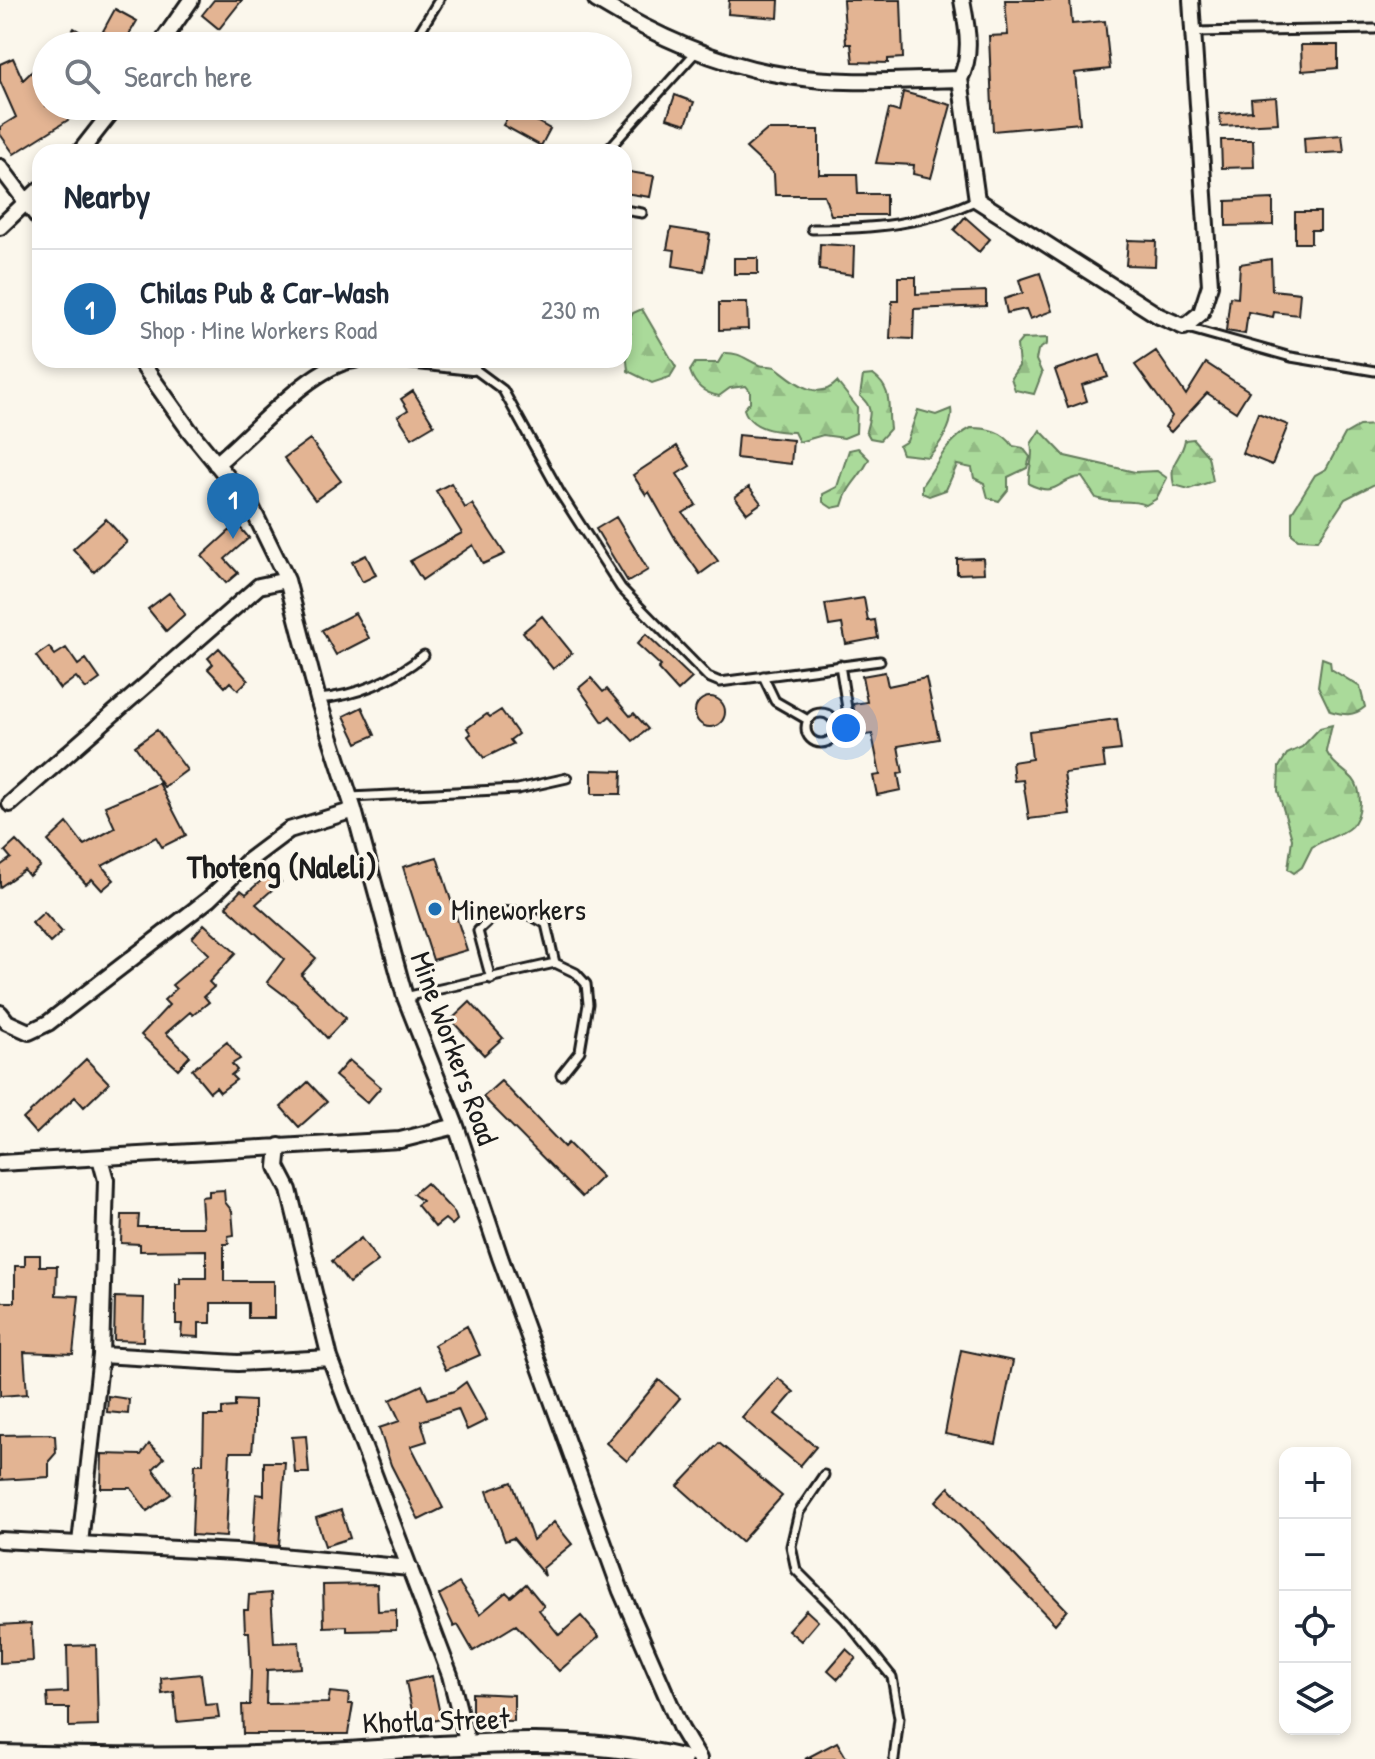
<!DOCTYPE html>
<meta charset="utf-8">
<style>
body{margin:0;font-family:"Patrick Hand",sans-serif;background:#f6f6f7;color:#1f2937}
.controls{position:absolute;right:24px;bottom:24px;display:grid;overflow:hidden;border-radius:16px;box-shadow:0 4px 12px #0003}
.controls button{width:72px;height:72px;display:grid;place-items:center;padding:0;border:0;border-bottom:2px solid #e0e1e3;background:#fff;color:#1f2937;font:40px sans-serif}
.you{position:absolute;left:846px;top:728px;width:28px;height:28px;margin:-20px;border:6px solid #fff;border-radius:50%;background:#1a73e8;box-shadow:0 0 0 12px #1a73e833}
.badge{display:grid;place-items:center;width:52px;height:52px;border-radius:50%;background:#1f6fb2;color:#fff;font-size:26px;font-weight:700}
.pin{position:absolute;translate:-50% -66px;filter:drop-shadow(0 2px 4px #0008)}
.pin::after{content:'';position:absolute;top:42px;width:28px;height:24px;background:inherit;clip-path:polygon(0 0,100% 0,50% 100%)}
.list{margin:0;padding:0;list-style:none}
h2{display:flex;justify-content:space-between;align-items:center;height:104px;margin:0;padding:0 32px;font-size:34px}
h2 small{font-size:26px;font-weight:400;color:#747a83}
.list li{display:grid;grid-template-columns:52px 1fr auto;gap:24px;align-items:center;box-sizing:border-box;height:120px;padding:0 32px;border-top:2px solid #e0e1e3}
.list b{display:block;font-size:30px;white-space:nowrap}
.list p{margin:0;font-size:26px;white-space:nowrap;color:#747a83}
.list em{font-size:26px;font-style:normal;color:#747a83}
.icon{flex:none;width:44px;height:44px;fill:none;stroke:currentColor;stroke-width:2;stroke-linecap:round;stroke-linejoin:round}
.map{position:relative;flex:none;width:1375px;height:1759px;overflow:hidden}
.search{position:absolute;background:#fff;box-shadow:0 4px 12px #0003;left:32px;top:32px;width:600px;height:88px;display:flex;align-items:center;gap:20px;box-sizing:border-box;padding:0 28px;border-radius:44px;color:#747a83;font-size:30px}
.panel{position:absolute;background:#fff;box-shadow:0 4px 12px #0003;left:32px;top:144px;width:600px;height:224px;border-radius:24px}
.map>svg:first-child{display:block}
</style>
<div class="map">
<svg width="1375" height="1759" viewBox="0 0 1375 1759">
<defs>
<pattern id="forest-firs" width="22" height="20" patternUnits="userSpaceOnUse" patternTransform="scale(2)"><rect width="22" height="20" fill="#aada9a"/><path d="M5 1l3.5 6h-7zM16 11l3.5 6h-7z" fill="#92ba84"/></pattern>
</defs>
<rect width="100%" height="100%" fill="#fbf7ec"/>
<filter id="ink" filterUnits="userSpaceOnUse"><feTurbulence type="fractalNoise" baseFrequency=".0125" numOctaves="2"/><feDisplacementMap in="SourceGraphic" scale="16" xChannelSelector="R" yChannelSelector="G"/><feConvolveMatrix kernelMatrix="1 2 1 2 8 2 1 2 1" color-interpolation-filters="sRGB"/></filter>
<g filter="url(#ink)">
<path fill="url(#forest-firs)" stroke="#637b5b" stroke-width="2" d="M642,309L676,367L670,377L652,383L628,371L624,330L633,313Z
M1047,338V344L1038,350L1036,360L1042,373L1034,394L1015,390L1011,378L1019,366L1017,345L1022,339Z
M724,353C740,352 746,360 759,365C765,367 773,365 777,368C794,381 817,403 837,382L857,407L856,433L844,438L823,435L799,442L794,432C776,432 750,429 744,409L750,402V391L746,386L730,388L719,396C704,393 695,386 690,371L695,363H718Z
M873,375C894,390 887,407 890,429L880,440L870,438L866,431C870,415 874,408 860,396L863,376Z
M951,409C954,425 939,446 928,457L902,454L899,446L907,441L918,410L936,415Z
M1375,425V484L1345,499L1318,540L1298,539L1292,534V512L1315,475L1326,469L1345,434L1359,426Z
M971,428C988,428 1003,431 1013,446L1023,448L1030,457L1027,468L1008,477V490L999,501L988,498L984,483L974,478L972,468L957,465L946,490L929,496L922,493V485C938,463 946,441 971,428Z
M1040,430L1065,456L1135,472L1157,471L1167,478L1156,499L1146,505C1129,498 1114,505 1096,498L1082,477C1057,478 1059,499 1029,484C1027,469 1035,460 1031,444Z
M1193,439L1208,456L1213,481L1189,489L1174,485C1168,460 1181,461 1185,440Z
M858,448L869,459C861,478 848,483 842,506L832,508L823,502V494L837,487L849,450Z
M1322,658L1330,661L1331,669L1360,687L1365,707C1353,717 1344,715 1330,711L1318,686Z
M1332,725L1326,751C1333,765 1342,768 1353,779C1358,785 1360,795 1360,803C1359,835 1334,833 1312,847L1302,867L1294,873L1288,869L1292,839L1278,791L1279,767L1287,754L1302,747L1320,728Z"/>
<path fill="#e3b493" stroke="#1c1c1c" stroke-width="2" d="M214,0H242L219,29L202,15Z
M729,0H779L778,18L728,14Z
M843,0H901L903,58L888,59V63L853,62L851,44H846Z
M1005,0H1070L1072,24L1105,21L1110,69L1075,73L1080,123L993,131L989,36L1008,35Z
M115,9L137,21L124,43L103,31Z
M74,28L104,46H63Z
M1301,45H1338V68L1302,71Z
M13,58L23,80L46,58V106H82L68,120L14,154L0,134V127L16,117L0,81V64Z
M903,92L951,105L931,178L913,174L914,165L876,163L889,109L899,112Z
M675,95L694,102L686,124L667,118Z
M1276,97L1278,123L1221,126L1220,114L1252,111L1251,99Z
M513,108L550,129L541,146L503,125Z
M767,130H819V174H857L858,194H886V215H831L824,195H775L774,174L746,148Z
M1342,135L1344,152L1305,154L1304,138Z
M1221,140H1253L1254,167L1222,168Z
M624,171L654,176L650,197L624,193Z
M1273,199V225L1226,226V201Z
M1295,212H1320V230H1311V243H1295Z
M965,217L990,239L979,252L954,230Z
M671,228L710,234L704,271L673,266L675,250L667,249Z
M1128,240L1156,241L1155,266L1126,265Z
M820,244L854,246L853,275L819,270Z
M734,258H758V274H734Z
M1271,259L1272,290L1300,293L1298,315L1274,312L1273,317L1248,312L1245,334L1226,331L1230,297L1238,298L1240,264Z
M1040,273L1052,311L1030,319L1026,309L1007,313L1004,299L1023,293L1019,280Z
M898,277H916V294L986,291V306L914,309L913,339L890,338L892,301H898Z
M719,303H747L748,329L719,330Z
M1156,351L1186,395L1206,363L1249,391L1236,412L1207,393L1171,432L1165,427L1172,416L1135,365Z
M1100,355L1108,377L1082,385L1087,401L1068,408L1055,370Z
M413,391L434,425L412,438L398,416L408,410L401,399Z
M1258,413L1288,425L1272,465L1242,453Z
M738,435L793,440L791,464L736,458Z
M310,439L341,481L315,500L284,458Z
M677,446L690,466L677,474L696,505L683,513L718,561L700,574L676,540L649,492L646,495L633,475Z
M451,483L465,508L472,504L505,554L483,564L473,545L422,580L410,561L462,533L436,491Z
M749,487L761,503L747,513L735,497Z
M616,517L648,570L628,582L596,529Z
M106,519L127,542L94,572L73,549Z
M237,524L249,538L225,559L238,573L226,583L202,556Z
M366,555L376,575L362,582L352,562Z
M983,558L984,573L957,574V559Z
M169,593L185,614L166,631L148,609Z
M864,598L868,621L875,620L878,638L846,644L842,624L829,626L825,604Z
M355,613L369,638L336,655L322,630Z
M542,616L572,653L553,669L523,632Z
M646,634L692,678L678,691L658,669L661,666L637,644Z
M49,647L55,655L66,648L78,665L86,659L100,679L86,689L76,677L60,689L36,656Z
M219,648L248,680L238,690L230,682L225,687L208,669L213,664L208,658Z
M885,672L888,686L926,678L939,739L898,746L903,773L898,774L901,790L877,795L873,776L880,775L872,734L858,736L853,704L867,702L862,676Z
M591,678L603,692L607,689L630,716L634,713L648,729L633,741L610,716L603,722L579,688Z
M695 712a15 15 0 1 1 30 0a15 15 0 1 1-30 0Z
M362,707L375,735L357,743L344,716Z
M501,710L518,734L510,740L513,744L484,758L468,736L471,734L467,728L487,714L490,717Z
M1117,719L1121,750L1103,752L1105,768L1064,773L1070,814L1029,819L1023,780L1014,781L1012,762L1032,759L1029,731Z
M157,730L187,770L164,787L135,746Z
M592,770L622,771L621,794H592Z
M159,783L186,835L162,847L156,837L102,866L114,880L102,890L92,879L86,884L48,841L67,823L84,845L115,828L105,806Z
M16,841L40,866L29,876L24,870L0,887V866L11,858L5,851Z
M437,857L467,950L433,960L403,867Z
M271,872L281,882L256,904L316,958L301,975L346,1018L327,1038L296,1004L267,982L284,959L226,906L241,890L246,894Z
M44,912L62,932L50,943L32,923Z
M204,924L236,953L209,982L214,987L204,996L209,1002L193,1015L190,1012L166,1033L190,1056L178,1069L141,1035L169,1005L164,1000L176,989L172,985L209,954L192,938Z
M470,1002L503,1038L484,1055L451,1020Z
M227,1042L240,1059L232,1064L237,1070L231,1075L236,1080L220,1092L216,1087L210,1092L192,1070Z
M86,1059L109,1083L84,1107L75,1097L36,1134L23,1119Z
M349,1060L381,1087L367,1103L335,1076Z
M501,1081L564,1147L568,1143L602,1177L582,1197L483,1097Z
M308,1082L327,1102L299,1127L281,1107Z
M426,1183L454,1212L457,1220L452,1225L445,1219L435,1227L417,1205L422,1201L413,1194Z
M224,1190L225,1202L232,1211L234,1235L228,1236L229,1244H224V1281H274V1318H248V1303H211V1323H199V1337L181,1336L182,1324H176V1284H180V1278H206V1250L140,1251V1244L121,1243L122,1215H139L138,1227H203L201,1197L209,1196V1191Z
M361,1238L378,1261L349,1283L332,1261Z
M25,1255H40V1266H57L56,1295L79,1296L73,1354L24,1352L27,1394L0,1396V1302H15V1266H25Z
M115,1297L144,1298L143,1341L114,1340Z
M467,1326L480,1355L446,1370L434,1345Z
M961,1350L1013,1361L996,1444L945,1434Z
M778,1378L794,1392L775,1414L816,1447L800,1466L742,1418Z
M659,1380L680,1398L627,1461L606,1443Z
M466,1382L487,1420L467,1430L458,1409L421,1421L427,1441L411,1446L443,1508L419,1520L391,1465L379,1428L400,1421L390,1400L422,1385L428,1399L454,1391Z
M108,1396L129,1399L128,1414L107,1412Z
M235,1400L254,1401V1429L252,1452H230L226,1537L192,1535L195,1464H203L204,1416H222V1408L235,1407Z
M50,1434L55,1436L56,1453L49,1461V1477L0,1480V1435Z
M306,1436L309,1473H295L292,1437Z
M719,1443L782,1496L741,1542L678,1486Z
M149,1444L164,1458L153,1469L171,1494L147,1511L131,1488H101L102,1454L141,1455Z
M264,1462H285L279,1546L253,1544L256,1494L264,1495Z
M512,1482L533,1540L554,1522L572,1544L543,1568L545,1576L513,1538L505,1541L487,1491Z
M949,1487L1067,1610L1055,1624L936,1501Z
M341,1510L350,1538L325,1546L316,1518Z
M459,1583L480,1614L506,1592L511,1597L526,1584L544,1606L539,1610L559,1635L581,1616L599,1637L559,1671L516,1625L473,1651L458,1625L454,1627L439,1595Z
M377,1584L378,1611L396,1610V1630L347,1631V1626L324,1627L323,1585Z
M271,1593L274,1643L299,1642L301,1668L267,1670L266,1704L328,1703L330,1692L349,1694L348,1704H353L348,1734H243L242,1705H250L251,1673L249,1632H245L244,1610H248L249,1595Z
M806,1610L818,1621L801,1641L788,1630Z
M31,1623L33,1661L0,1663V1625Z
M96,1645L98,1726L69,1727V1708H48L47,1693L68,1692L67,1646Z
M846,1649L856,1658L838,1679L828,1670Z
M201,1674L205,1705L217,1704L219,1718L177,1722L174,1692L162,1694L161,1678Z
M432,1676L441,1719L415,1725L406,1682Z
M472,1693L514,1695V1721L472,1720Z
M837,1742L847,1759H805Z"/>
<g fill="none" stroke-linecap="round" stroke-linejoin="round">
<defs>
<path id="service" d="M1194,32L1375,29
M411,46L439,0
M606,152L696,52
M624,210L642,213
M812,229C870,229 924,225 977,200
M1184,327L1291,357L1375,371
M477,360L472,367L503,390L560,493L621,588L708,677L720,682L880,661
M840,665L852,739
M763,676L775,701L808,720
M318,699C356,696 394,680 424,655
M806 728a15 15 0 1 1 30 0a15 15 0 1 1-30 0Z
M350,797L518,789L567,778
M491,979L478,931C502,905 517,906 546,924L555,963
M405,997L555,963L576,973L586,984L588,1004L580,1051L561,1075
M824,1475L799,1512L791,1546L796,1570L845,1619L892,1677L899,1718L894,1759"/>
<path id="minor" d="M596,0C655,36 720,66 789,76C845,85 904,80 960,79
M962,0C967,27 973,54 960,79L977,200L1159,316L1184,327L1201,313L1210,285L1191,0
M159,46L191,0
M80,152L116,106
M0,167L40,220
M0,227L40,189
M139,360L189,430L251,506L287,580L318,699L354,810L405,997L456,1126L500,1257L621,1591L681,1729L699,1759
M409,360L472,367
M216,464C250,437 311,365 354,360
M10,804L259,586L287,580
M0,1013L7,1022L29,1032L48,1023L209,899L249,860L289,830L354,810
M279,1146L277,1167L289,1190L330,1358L450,1675L468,1745
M0,1163L400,1140L456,1126
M101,1355L238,1363L330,1358
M0,1540L236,1552L410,1568
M80,1543L101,1355L106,1180L100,1158"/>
<path id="tertiary" d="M0,1755C104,1758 207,1759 311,1754C434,1748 561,1730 682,1759"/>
</defs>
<use href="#service" stroke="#1c1c1c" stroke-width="13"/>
<use href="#minor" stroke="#1c1c1c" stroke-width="20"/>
<use href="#tertiary" stroke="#1c1c1c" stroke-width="24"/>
<use href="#service" stroke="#fbf7ec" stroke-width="7"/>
<use href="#minor" stroke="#fbf7ec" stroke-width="14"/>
<use href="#tertiary" stroke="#fbf7ec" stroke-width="18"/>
</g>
</g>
<circle fill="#1f6fb2" stroke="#fbf7ec" stroke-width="3" cx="435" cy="909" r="8"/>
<g text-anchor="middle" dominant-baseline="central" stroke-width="6" stroke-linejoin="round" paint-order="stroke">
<g font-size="30" fill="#1c1c1c" stroke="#fbf7ec" text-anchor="start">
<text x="451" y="909">Mineworkers</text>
</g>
<g font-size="30" fill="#1c1c1c" stroke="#fbf7ec">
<text transform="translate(455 1048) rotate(70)">Mine Workers Road</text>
<text transform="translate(436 1720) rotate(-2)">Khotla Street</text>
</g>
<g font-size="32" font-weight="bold" fill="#1c1c1c" stroke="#fbf7ec">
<text x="282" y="866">Thoteng (Naleli)</text>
</g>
</g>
</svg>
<div class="controls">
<button>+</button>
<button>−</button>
<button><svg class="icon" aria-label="locate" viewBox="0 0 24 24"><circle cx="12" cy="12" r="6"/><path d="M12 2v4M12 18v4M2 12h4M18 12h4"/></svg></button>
<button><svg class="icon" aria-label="layers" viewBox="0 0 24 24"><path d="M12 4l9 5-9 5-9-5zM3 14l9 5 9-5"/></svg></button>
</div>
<div class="you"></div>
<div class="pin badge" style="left:233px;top:539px">1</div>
<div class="search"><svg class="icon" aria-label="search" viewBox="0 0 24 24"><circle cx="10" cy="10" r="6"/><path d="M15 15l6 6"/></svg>Search here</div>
<section class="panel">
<h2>Nearby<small></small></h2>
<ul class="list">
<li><span class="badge">1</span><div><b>Chilas Pub &amp; Car-Wash</b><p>Shop · Mine Workers Road</p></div><em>230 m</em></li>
</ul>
</section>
</div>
